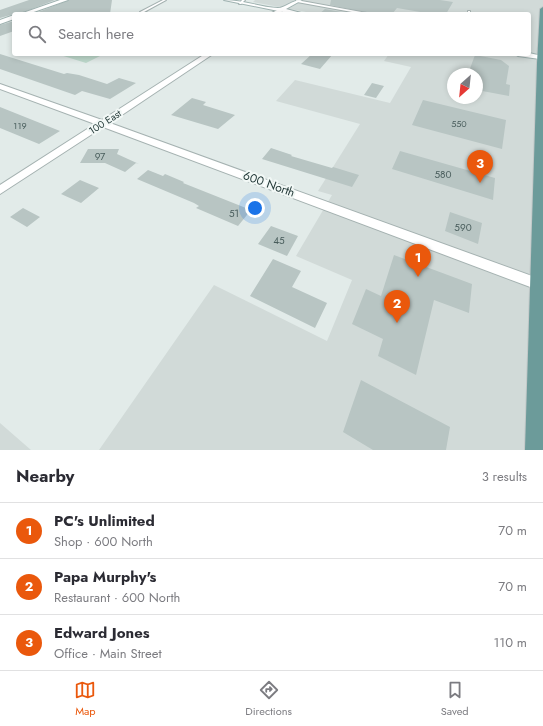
<!DOCTYPE html>
<meta charset="utf-8">
<style>
body{margin:0;font-family:Jost,sans-serif;background:#f2f2f3;color:#2b2b33}
.compass{position:absolute;left:447px;top:68px;width:36px;height:36px;border-radius:50%;background:#fff;box-shadow:0 2px 6px #0003;rotate:207deg}
.you{position:absolute;left:255px;top:208px;width:14px;height:14px;margin:-10px;border:3px solid #fff;border-radius:50%;background:#1a73e8;box-shadow:0 0 0 6px #1a73e833}
.badge{display:grid;place-items:center;width:26px;height:26px;border-radius:50%;background:#ea580c;color:#fff;font-size:13px;font-weight:700}
.pin{position:absolute;translate:-50% -33px;filter:drop-shadow(0 1px 2px #0008)}
.pin::after{content:'';position:absolute;top:21px;width:14px;height:12px;background:inherit;clip-path:polygon(0 0,100% 0,50% 100%)}
.list{margin:0;padding:0;list-style:none}
h2{display:flex;justify-content:space-between;align-items:center;height:52px;margin:0;padding:0 16px;font-size:17px}
h2 small{font-size:13px;font-weight:400;color:#7c7c81}
.list li{display:grid;grid-template-columns:26px 1fr auto;gap:12px;align-items:center;box-sizing:border-box;height:56px;padding:0 16px;border-top:1px solid #e1e1e2}
.list b{display:block;font-size:15px;white-space:nowrap}
.list p{margin:0;font-size:13px;white-space:nowrap;color:#7c7c81}
.list em{font-size:13px;font-style:normal;color:#7c7c81}
.icon{flex:none;width:22px;height:22px;fill:none;stroke:currentColor;stroke-width:2;stroke-linecap:round;stroke-linejoin:round}
.map{position:relative;flex:none;width:543px;height:450px;overflow:hidden}
.search{position:absolute;background:#fff;box-shadow:0 2px 6px #0003;left:12px;right:12px;top:12px;height:44px;display:flex;align-items:center;gap:10px;box-sizing:border-box;padding:0 14px;border-radius:4px;color:#7c7c81;font-size:15px}
.sheet{height:220px;background:#fff}
nav{display:flex;justify-content:space-around;align-items:center;box-sizing:border-box;height:56px;border-top:1px solid #e1e1e2;background:#fff;font-size:11px;color:#7c7c81}
nav a{display:grid;justify-items:center;gap:2px}
nav .on{color:#ea580c}
.map>svg:first-child{display:block}
</style>
<div class="map">
<svg width="543" height="450" viewBox="0 0 543 450">
<rect width="100%" height="100%" fill="#e2ebe9"/>
<path fill="#d1dad8" fill-rule="evenodd" d="M255,0H543V450H99L214,285L327,341L352,280L296,256L332,195L318,191L360,124L276,101L295,80L390,103L411,67L384,61L389,54H529V14H317L253,2ZM453,74H477V98H453Z
M0,423L31,450H0Z"/>
<path fill="#bed9cc" d="M57,54H104L86,63Z"/>
<path fill="#b8c5c3" d="M29,0H55L19,14H14L0,18V10Z
M69,0H112L110,14H33Z
M331,0H440L453,2L446,14H432L397,8L392,14L377,12L373,14L330,5Z
M325,9L347,13L345,14H319Z
M14,21V31L0,36V25Z
M0,54L64,74L67,73L79,75L107,84L119,78L136,83L110,99L82,91L75,95L0,69Z
M312,54H333L320,69L301,64Z
M475,55L501,60L509,66L506,84L510,85L509,96L477,90V74H468Z
M372,83L384,86L376,98L364,95Z
M192,98L206,102L203,105L235,115L218,129L171,115Z
M423,100L506,120L502,149L412,125Z
M0,107L60,131L39,144L0,128Z
M271,148L292,155L291,156L332,168L333,167L359,175L352,187L262,159Z
M88,149H119L117,154L139,164L136,163L125,172L105,163H80Z
M400,151L495,178L493,200L392,169Z
M148,170L163,176L165,174L184,182L183,183L251,210L238,226L196,208L199,206L194,203L137,179Z
M80,180L99,188L81,203L61,194Z
M23,208L40,217L27,227L10,217Z
M450,212L482,223L478,244L445,231Z
M271,226L298,236L287,256L258,244Z
M394,255L472,284L469,313L434,300L416,375L378,356L383,339L352,324L366,289L381,296Z
M273,259L301,271L292,287L327,303L315,328L250,296Z
M361,380L450,427L446,450H373L343,432Z"/>
<g fill="none" stroke-linecap="round" stroke-linejoin="round">
<defs>
<path id="lane" d="M163,0H166L144,12L152,14H147L140,12Z
M242,0H245L241,4H239Z
M296,0L367,13L368,14H363L297,2Z
M468,11H470V14H468Z"/>
<path id="street" d="M281,8L283,9V11L277,14H270Z
M205,54H213L110,123L543,280V288L538,290L533,288L103,127L0,194V185L95,124L0,89V84L102,120Z"/>
<path id="secondary" d="M60,0H68L28,14H20Z
M224,0C243,0 260,7 278,8C285,8 292,0 302,0L286,9L305,14H293Z
M14,15V19L0,24V20Z
M529,53L542,56L543,58L540,59L518,56L515,54Z"/>
<path id="primary" d="M543,7V450H525L537,63L540,9Z"/>
</defs>
<use href="#lane" stroke="#a5b2b1" stroke-width="2"/>
<use href="#street" stroke="#a5b2b1" stroke-width="2"/>
<use href="#secondary" stroke="#9fb2b0" stroke-width="2"/>
<use href="#primary" stroke="#c2c8c8" stroke-width="2"/>
<use href="#lane" fill="#fff" fill-rule="evenodd"/>
<use href="#street" fill="#fff" fill-rule="evenodd"/>
<use href="#secondary" fill="#fff" fill-rule="evenodd"/>
<use href="#primary" fill="#6c9b9a" fill-rule="evenodd"/>
</g>
<g text-anchor="middle" dominant-baseline="central" stroke-width="4" stroke-linejoin="round" paint-order="stroke">
<g font-size="9" fill="#495d5c">
<text x="459" y="123">550</text>
<text x="20" y="125">119</text>
</g>
<g font-size="10" fill="#243a39" stroke="#f2f8f6">
<text transform="translate(105 122) rotate(-33)">100 East</text>
</g>
<g font-size="10" fill="#495d5c">
<text x="100" y="156">97</text>
<text x="443" y="174">580</text>
<text x="234" y="213">51</text>
<text x="463" y="227">590</text>
<text x="279" y="240">45</text>
</g>
<g font-size="12" fill="#243a39" stroke="#f2f8f6">
<text transform="translate(269 184) rotate(20)">600 North</text>
</g>
</g>
</svg>
<svg class="compass" viewBox="-18 -18 36 36"><path d="M0-13l5 13h-10z" fill="#e53935"/><path d="M0 13l5-13h-10z" fill="#7c7c81"/></svg>
<div class="you"></div>
<div class="pin badge" style="left:418px;top:277px">1</div>
<div class="pin badge" style="left:397px;top:323px">2</div>
<div class="pin badge" style="left:480px;top:183px">3</div>
<div class="search"><svg class="icon" aria-label="search" viewBox="0 0 24 24"><circle cx="10" cy="10" r="6"/><path d="M15 15l6 6"/></svg>Search here</div>
</div>
<section class="sheet">
<h2>Nearby<small>3 results</small></h2>
<ul class="list">
<li><span class="badge">1</span><div><b>PC's Unlimited</b><p>Shop · 600 North</p></div><em>70 m</em></li>
<li><span class="badge">2</span><div><b>Papa Murphy's</b><p>Restaurant · 600 North</p></div><em>70 m</em></li>
<li><span class="badge">3</span><div><b>Edward Jones</b><p>Office · Main Street</p></div><em>110 m</em></li>
</ul>
</section>
<nav>
<a class="on"><svg class="icon" aria-label="map" viewBox="0 0 24 24"><path d="M3 6l6-2 6 2 6-2v14l-6 2-6-2-6 2zM9 4v14M15 6v14"/></svg>Map</a>
<a><svg class="icon" aria-label="directions" viewBox="0 0 24 24"><path d="M12 3l9 9-9 9-9-9zM9 14v-3h6M13 9l2 2-2 2"/></svg>Directions</a>
<a><svg class="icon" aria-label="saved" viewBox="0 0 24 24"><path d="M7 4h10v16l-5-4-5 4z"/></svg>Saved</a>
</nav>
